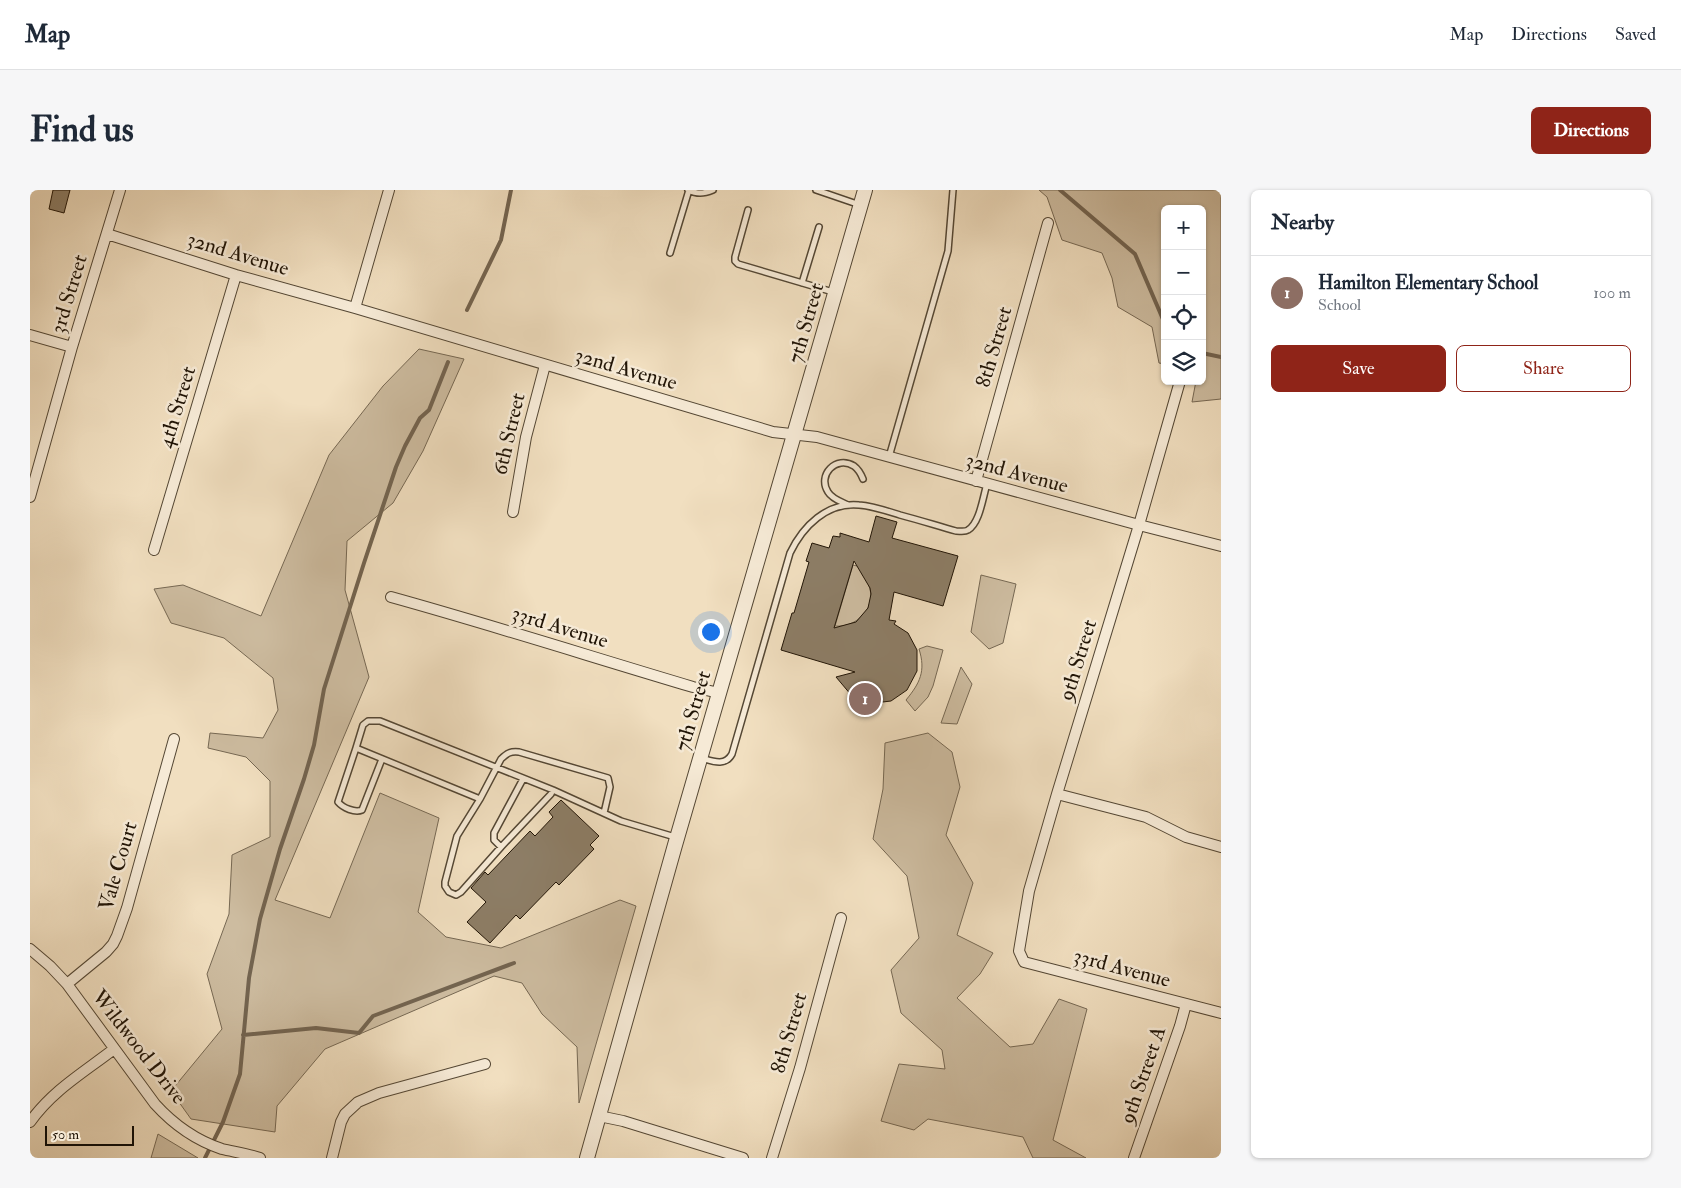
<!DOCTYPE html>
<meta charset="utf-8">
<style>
body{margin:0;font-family:"IM FELL Double Pica",serif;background:#f6f6f7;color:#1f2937}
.controls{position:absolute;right:15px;top:15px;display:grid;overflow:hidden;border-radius:8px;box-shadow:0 1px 4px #0004}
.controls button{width:45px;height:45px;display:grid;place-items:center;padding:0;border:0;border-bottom:1px solid #e0e1e3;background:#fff;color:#1f2937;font:25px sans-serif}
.scale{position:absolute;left:15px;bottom:12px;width:89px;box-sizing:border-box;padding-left:5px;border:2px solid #201406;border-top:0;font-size:14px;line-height:18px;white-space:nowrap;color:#201406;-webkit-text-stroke:4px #f6ead6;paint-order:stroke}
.you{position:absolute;left:680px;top:441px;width:18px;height:18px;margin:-12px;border:4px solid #fff;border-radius:50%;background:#1a73e8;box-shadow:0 0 0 8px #1a73e833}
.badge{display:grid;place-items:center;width:32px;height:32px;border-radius:50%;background:#8f2418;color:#fff;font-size:16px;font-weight:700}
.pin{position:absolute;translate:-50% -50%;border:2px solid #fff;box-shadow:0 1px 5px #0006}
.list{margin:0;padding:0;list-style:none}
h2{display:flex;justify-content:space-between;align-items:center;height:65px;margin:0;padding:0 20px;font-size:21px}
h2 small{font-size:16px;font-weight:400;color:#747a83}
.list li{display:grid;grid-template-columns:32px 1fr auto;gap:15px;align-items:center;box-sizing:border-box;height:75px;padding:0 20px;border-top:1px solid #e0e1e3}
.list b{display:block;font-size:19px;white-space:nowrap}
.list p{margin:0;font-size:16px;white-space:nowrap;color:#747a83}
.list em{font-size:16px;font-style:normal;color:#747a83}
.actions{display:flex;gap:10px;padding:15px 20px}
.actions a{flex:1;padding:11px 0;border:1px solid #8f2418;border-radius:8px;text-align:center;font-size:18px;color:#8f2418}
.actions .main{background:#8f2418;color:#fff}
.icon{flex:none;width:28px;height:28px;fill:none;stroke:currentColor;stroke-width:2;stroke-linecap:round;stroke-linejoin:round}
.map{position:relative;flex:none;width:1191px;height:968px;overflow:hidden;border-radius:8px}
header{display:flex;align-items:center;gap:30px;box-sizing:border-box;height:70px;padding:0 25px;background:#fff;border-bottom:1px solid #e0e1e3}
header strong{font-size:24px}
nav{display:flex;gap:28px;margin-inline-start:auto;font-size:18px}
.intro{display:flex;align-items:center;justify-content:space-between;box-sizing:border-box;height:120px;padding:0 30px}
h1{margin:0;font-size:35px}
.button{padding:12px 22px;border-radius:8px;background:#8f2418;color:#fff;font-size:18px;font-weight:700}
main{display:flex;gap:30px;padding:0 30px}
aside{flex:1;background:#fff;border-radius:8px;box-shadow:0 1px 4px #0004}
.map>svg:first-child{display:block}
</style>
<header>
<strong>Map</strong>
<nav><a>Map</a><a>Directions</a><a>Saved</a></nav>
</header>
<div class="intro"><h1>Find us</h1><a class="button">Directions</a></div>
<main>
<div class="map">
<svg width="1191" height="968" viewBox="0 0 1191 968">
<rect width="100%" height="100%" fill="#f1dfc0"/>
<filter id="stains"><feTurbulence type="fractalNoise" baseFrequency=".004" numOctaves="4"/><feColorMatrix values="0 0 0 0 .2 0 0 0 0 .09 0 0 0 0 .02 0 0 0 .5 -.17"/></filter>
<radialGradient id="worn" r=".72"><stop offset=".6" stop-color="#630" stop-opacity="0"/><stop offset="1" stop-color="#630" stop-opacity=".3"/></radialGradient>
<path fill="#cdbca0" stroke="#766853" d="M1009,0H1191V209L1162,212L1166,191H1172V19H1135V174L1129,173L1122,137L1088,117L1082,88L1072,63L1032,50L1017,7Z
M389,159L434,169L393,261L363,313L317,351L315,400L339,487L245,710L300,728L350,603L409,628L388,722L416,747L471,758L590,710L606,716L549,913L547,857L512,824L492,793L464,786L295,859L247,916L245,942L161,929L141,901L192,839L177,784L199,724L202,665L240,647V591L216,567L178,558L180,543L233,548L248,520L243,488L194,448L141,433L124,399L153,395L231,426L299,265L353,196Z
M823,375L831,377C834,384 838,392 840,399C845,420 825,438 805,436Z
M951,385L986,394L973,453L959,459L941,442Z
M897,456L913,460L903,496L898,507L885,521L876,510C890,493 896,481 889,459Z
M931,477L942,494L927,534L911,533Z
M898,543L922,562L930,597L916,645L943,693L927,745L963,763L950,784L927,808L980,857L1003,854L1029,809L1057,819L1023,950L1056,968H1003L993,947L898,929L884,940L851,931L869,874L915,879L912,860L871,823L861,780L889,748L877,686L843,649L853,599L855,553Z
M128,944L168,968H121Z"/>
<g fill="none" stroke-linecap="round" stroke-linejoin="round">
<path stroke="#736450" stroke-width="4" d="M1030,0L1105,64L1135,134
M437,120L471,50L481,0
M1172,163L1191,167
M213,845L286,838L329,843L343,826L484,773
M175,968L193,932L210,884L219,788L230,729L250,659L274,589L284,555L294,499L334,373L366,277L375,256L390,228L399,220L418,172"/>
</g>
<path fill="#8d7e67" stroke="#201406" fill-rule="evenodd" d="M23,0H40L34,23L19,19Z
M846,326L867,332L862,348L928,366L913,416L864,402L859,430L866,431L864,434L878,443L887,460V481L877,500L861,511L836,514V512L822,506L806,487L825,482L751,460L762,423H764L779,372L776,371L782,353L799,358L803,346L810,347V343L839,352ZM824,371L840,398L841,404L838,418L826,432L804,438Z
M531,610L569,646L560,655L564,659L529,695L526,692L490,729L486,725L460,753L437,732L456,712L441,698L455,682L458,685L500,641L505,646L523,627L519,622Z"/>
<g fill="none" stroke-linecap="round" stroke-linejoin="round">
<defs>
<path id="service" d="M658,0C667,4 673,4 683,0
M786,0L830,15
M718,20L705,67V71L708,74L803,102
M640,63L659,0
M772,93L789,37
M859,267L918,61L923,0
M818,315C812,312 802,309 798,302C787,285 806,265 824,276C828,279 831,284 833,289
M326,558L308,612C313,618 325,623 332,620L352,569
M671,568C682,571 695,577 702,564L760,363C773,336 797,312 829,315C843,316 857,321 870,325C889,330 908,336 926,341C931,341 935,342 938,340C950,333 953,306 957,294
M523,600L521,604L471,657L431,702L426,705L419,702L415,696V692L427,646L450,609L471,569C477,563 481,561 489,562L578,588L580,597L574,623
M450,609L326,558L333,535L338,531H350L523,600L591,631L645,647
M471,657L464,650V643L493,589"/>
<path id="minor" d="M77,44L206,85L325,118L743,242L787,247L1109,335L1191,356
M325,118L359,0
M0,145L42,157
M1150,191L1109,335L1027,604L999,701L989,761L994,772L1191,823
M946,291L1018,33
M0,307L42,157L90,0
M483,322L496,247L515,175
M124,360L206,85
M361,407C462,435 562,467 663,497L689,503
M1027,604L1116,627L1156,647L1191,657
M0,759L20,776L37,794L125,914C144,935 165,950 192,959C205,962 218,964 230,968
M37,794L76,762L83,754L87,746L97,718L144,549
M569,926L593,931L713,968
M0,932C23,900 53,883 84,859
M302,968L311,932L315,924L328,912L349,903L455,874
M742,968L770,878L811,728
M1104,968L1150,836L1156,814"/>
<path id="tertiary" d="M557,968L645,655L835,0"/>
</defs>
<use href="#service" stroke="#544734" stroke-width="8"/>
<use href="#minor" stroke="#544734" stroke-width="12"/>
<use href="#tertiary" stroke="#544734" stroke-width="16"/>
<use href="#service" stroke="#f6ead6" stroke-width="5"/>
<use href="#minor" stroke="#f6ead6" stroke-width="10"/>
<use href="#tertiary" stroke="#f6ead6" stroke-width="14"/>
</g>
<g text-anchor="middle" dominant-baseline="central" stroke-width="5" stroke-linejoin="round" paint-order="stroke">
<g font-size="21" fill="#201406" stroke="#f6ead6">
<text transform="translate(208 64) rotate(17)">32nd Avenue</text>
<text transform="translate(39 104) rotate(-73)">3rd Street</text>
<text transform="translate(776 133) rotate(-74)">7th Street</text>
<text transform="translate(964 157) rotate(-74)">8th Street</text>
<text transform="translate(596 179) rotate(16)">32nd Avenue</text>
<text transform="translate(147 217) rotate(-73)">4th Street</text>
<text transform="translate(479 244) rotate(-77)">6th Street</text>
<text transform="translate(987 283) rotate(15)">32nd Avenue</text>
<text transform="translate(530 437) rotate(17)">33rd Avenue</text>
<text transform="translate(1048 470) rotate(-73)">9th Street</text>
<text transform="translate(663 521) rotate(-74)">7th Street</text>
<text transform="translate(88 676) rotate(-74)">Vale Court</text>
<text transform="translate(1092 778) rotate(15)">33rd Avenue</text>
<text transform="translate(759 843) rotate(-74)">8th Street</text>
<text transform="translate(109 857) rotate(52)">Wildwood Drive</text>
<text transform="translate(1113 885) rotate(-71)">9th Street A</text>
</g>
</g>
<rect width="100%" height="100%" filter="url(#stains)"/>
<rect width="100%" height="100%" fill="url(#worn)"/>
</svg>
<div class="controls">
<button>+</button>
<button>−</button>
<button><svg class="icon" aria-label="locate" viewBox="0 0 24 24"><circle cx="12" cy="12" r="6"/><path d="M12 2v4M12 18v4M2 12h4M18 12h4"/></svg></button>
<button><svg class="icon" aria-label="layers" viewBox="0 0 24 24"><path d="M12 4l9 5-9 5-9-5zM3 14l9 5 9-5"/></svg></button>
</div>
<div class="scale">50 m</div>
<div class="you"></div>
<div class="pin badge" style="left:835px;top:509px;background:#8d6e63">1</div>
</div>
<aside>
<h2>Nearby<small></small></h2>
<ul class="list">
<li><span class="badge" style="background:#8d6e63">1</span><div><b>Hamilton Elementary School</b><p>School</p></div><em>100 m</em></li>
</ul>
<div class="actions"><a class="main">Save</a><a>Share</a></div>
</aside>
</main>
